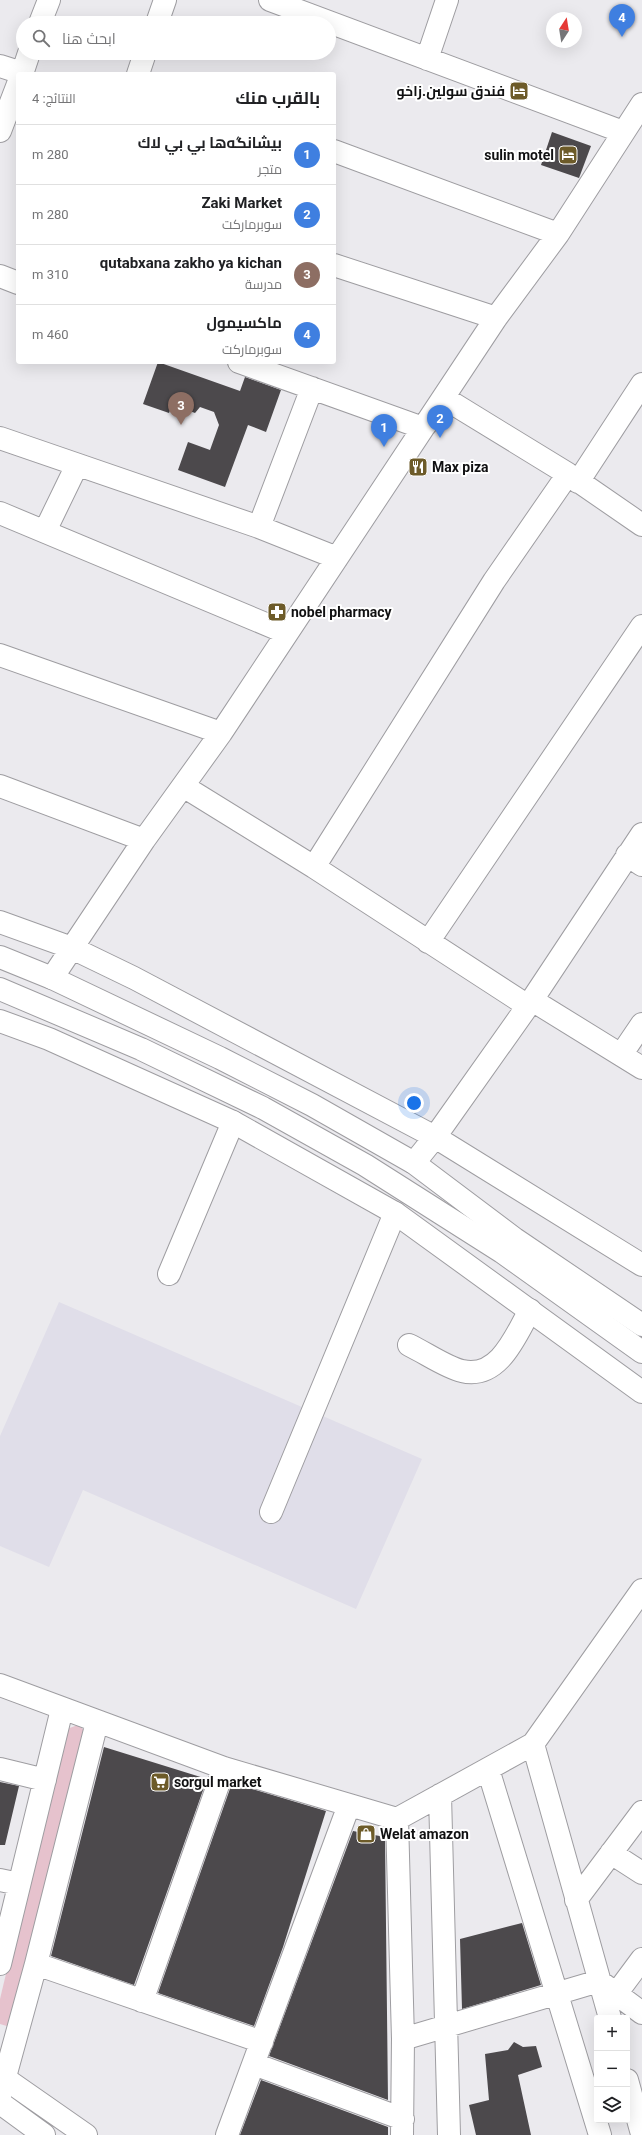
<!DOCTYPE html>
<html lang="ar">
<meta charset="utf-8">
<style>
body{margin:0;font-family:Roboto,Cairo,sans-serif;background:#f2f2f2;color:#202124;direction:rtl}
.controls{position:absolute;right:12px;bottom:12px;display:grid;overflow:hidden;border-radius:4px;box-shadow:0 4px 16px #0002}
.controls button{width:36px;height:36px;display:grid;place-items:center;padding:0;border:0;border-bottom:1px solid #e0e0e0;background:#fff;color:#202124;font:20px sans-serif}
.compass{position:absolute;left:546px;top:12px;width:36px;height:36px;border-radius:50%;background:#fff;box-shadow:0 4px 16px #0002;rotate:12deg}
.you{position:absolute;left:414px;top:1103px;width:14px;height:14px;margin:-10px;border:3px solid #fff;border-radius:50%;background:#1a73e8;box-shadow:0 0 0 6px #1a73e833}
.badge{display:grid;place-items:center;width:26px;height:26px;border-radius:50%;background:#6d5b29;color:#fff;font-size:13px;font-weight:700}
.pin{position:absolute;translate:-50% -33px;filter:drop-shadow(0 1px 2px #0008)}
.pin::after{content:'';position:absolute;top:21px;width:14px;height:12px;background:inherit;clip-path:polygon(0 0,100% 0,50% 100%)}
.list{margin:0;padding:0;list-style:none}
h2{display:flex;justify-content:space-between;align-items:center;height:52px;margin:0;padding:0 16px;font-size:17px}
h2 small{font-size:13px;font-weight:400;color:#757577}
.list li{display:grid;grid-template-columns:26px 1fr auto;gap:12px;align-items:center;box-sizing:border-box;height:60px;padding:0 16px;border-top:1px solid #e0e0e0}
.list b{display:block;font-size:15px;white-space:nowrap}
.list p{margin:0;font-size:13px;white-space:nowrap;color:#757577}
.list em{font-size:13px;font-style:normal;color:#757577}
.icon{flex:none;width:22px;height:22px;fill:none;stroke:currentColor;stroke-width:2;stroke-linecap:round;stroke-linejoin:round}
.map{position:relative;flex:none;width:642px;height:2135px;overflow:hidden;direction:ltr}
.search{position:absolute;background:#fff;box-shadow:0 4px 16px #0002;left:16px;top:16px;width:320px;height:44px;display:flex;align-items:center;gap:10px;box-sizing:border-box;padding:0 14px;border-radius:22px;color:#757577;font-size:15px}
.panel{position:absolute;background:#fff;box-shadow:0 4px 16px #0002;left:16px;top:72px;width:320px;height:292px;border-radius:4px;direction:rtl}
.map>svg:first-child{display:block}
</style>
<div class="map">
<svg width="642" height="2135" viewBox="0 0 642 2135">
<rect width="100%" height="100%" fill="#ebeaee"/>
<path fill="#e0dee9" d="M59,1302L422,1459L356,1609L83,1490L49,1567L0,1546V1436Z"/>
<path fill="#e6c2cd" d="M78,1725L84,1730L10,2027L0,2024V1999L64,1730Z"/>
<path fill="#4c494c" d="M552,132L591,146L579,178L541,165Z
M158,362L240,391L245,377L281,390L266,432L248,425L225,487L178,470L188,442L210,450L219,425L214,412L200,407L195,413L172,404L169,413L143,404Z
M104,1747L207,1779L134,1985L51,1956Z
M0,1782L19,1786L5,1845H0Z
M232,1783L326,1811L283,1947L254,2026L158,1993Z
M353,1831L385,1837L388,2100L269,2056Z
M522,1923L541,1985L462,2009L460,1939Z
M514,2042L523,2047L536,2046L542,2067L518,2075L531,2135H476L469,2105L489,2100L485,2054L508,2050Z
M261,2080L388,2127V2135H240Z"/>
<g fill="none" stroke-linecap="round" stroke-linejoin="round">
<defs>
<path id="minor" d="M270,0L623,132
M40,23L49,0
M157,23L165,0
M427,59L447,0
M0,66L22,73
M22,74L29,53
M138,74L145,53
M0,131L18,84
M334,151L558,234
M334,265L496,318
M0,276L18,283
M239,362L423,428L431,418
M444,398L568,474L642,525
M0,438L259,527L337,558
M578,482L642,384
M0,513L287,633
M259,527L312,388
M45,531L77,465
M0,655L221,733
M0,786L144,840
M183,786L314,867L528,1006
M627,855L642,865
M314,867L494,581L568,474
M0,922L72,948L134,978L435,1137L642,1265
M428,942L642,626
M52,978L144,840L221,733L496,318L558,234L642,104
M532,1000L642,1068
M621,1055L642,1024
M414,1163L435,1137L532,1000L642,834
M169,1274L233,1122
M409,1345C424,1352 447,1368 462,1371C499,1380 516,1335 530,1310
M271,1512L395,1213
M0,1685L224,1768L397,1819L533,1744
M0,1769L45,1780
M488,1769L600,2135
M440,1795L449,2135
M397,1819L403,2039L402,2135
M611,1853L642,1873
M0,1880L19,1884
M576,1900L642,1812
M0,1964L62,1709
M36,1964L262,2042
M616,1994L642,1959
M142,2001L224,1768
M610,2018L533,1744L642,1590
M403,2039L599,1981L642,2013
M254,2064L403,2119
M627,2080L642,2134
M0,2095L36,1964L97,1722
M227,2135L349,1805"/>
<path id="major" d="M0,957L52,978L220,1058L312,1105L414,1163L515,1239L642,1325
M0,2075L86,2135
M0,2103L44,2135"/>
<path id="highway" d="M0,989L141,1049L263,1108L365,1165L502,1252L642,1352
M0,1021L49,1039L233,1122L395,1213L642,1392"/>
</defs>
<use href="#minor" stroke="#9e9da1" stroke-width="24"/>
<use href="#major" stroke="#9e9da1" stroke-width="24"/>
<use href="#highway" stroke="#9e9da1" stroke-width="24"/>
<use href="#minor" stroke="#fff" stroke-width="22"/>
<use href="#major" stroke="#fff" stroke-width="22"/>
<use href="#highway" stroke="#fff" stroke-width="22"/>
</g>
<defs>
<symbol id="hotel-square" viewBox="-11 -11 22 22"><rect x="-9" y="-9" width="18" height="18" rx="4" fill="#6d5b29" stroke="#fff"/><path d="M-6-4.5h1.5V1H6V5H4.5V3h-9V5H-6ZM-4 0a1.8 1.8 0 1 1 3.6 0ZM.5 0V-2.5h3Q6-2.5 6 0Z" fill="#fff"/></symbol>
<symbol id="restaurant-square" viewBox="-11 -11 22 22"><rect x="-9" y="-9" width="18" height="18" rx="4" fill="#6d5b29" stroke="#fff"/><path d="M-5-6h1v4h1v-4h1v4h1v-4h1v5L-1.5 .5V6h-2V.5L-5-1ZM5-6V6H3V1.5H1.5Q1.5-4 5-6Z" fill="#fff"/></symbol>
<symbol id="pharmacy-square" viewBox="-11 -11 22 22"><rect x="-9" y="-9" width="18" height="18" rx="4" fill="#6d5b29" stroke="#fff"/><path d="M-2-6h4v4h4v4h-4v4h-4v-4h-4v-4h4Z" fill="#fff"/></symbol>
<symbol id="supermarket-square" viewBox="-11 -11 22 22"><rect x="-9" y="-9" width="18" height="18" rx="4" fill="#6d5b29" stroke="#fff"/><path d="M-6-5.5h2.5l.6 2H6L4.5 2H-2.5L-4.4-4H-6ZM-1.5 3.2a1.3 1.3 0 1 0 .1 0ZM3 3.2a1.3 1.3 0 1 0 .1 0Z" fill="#fff"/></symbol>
<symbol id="shop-square" viewBox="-11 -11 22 22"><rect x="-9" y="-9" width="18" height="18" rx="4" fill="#6d5b29" stroke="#fff"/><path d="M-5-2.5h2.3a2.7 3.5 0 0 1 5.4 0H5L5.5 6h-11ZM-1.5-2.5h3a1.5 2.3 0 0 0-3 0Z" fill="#fff"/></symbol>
</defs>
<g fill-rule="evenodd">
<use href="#hotel-square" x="508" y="80" width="22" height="22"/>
<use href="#hotel-square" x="557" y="144" width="22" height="22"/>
<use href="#restaurant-square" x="407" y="456" width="22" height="22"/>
<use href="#pharmacy-square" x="266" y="601" width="22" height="22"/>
<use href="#supermarket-square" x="149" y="1771" width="22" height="22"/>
<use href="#shop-square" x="355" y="1823" width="22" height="22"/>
</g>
<g text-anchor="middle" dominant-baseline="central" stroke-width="4" stroke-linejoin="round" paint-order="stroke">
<g font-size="14" font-weight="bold" fill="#111112" stroke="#fff" text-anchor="start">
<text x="505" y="91" text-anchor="end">فندق سولين.زاخو</text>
<text x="554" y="155" text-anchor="end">sulin motel</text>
<text x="432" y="467">Max piza</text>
<text x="291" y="612">nobel pharmacy</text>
<text x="174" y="1782">sorgul market</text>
<text x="380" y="1834">Welat amazon</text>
</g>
</g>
</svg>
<div class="controls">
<button>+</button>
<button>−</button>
<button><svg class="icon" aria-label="layers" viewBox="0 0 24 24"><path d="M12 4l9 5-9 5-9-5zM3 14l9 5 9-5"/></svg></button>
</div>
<svg class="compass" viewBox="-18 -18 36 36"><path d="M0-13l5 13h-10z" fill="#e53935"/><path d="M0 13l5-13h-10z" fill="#757577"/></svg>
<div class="you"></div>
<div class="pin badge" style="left:384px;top:447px;background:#3f7fe0">1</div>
<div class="pin badge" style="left:440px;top:438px;background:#3f7fe0">2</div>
<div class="pin badge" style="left:181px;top:425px;background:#8d6e63">3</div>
<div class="pin badge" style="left:622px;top:37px;background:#3f7fe0">4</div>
<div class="search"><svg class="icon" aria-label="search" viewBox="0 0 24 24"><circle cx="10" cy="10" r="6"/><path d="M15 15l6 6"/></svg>ابحث هنا</div>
<section class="panel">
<h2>بالقرب منك<small>النتائج: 4</small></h2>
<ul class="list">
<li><span class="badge" style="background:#3f7fe0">1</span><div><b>بيشانگه‌ها بي بي لاك</b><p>متجر</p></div><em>280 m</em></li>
<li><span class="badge" style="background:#3f7fe0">2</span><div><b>Zaki Market</b><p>سوبرماركت</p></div><em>280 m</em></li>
<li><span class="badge" style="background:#8d6e63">3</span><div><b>qutabxana zakho ya kichan</b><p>مدرسة</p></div><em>310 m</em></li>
<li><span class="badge" style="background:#3f7fe0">4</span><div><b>ماكسيمول</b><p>سوبرماركت</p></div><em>460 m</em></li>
</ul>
</section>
</div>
